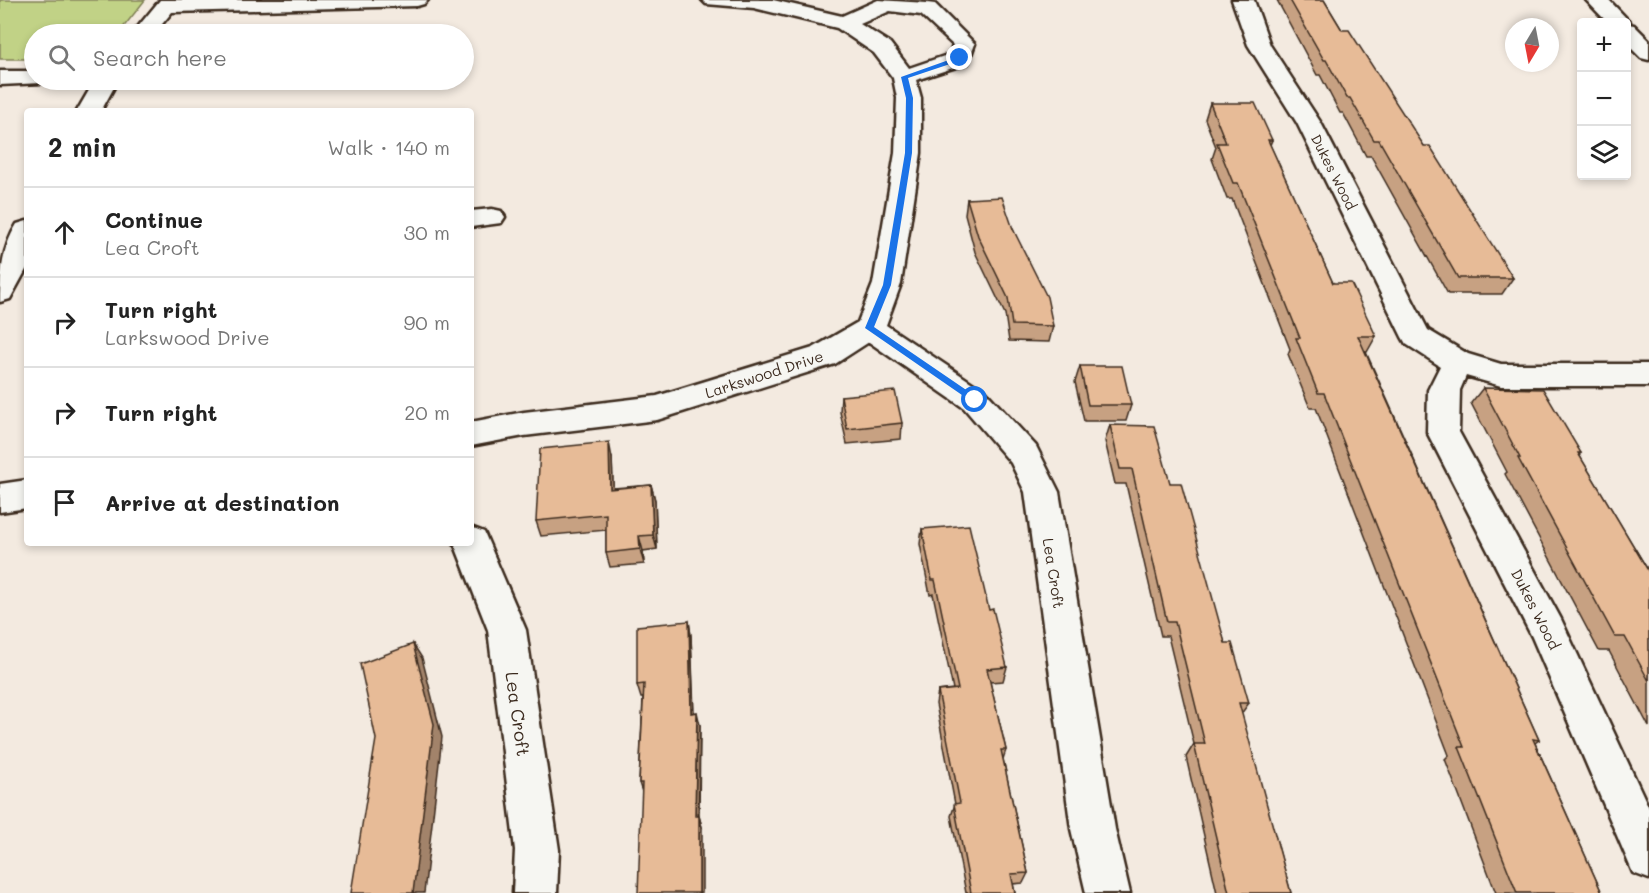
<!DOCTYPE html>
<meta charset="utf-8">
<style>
body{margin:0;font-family:Mali,sans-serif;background:#f2f2f2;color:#222}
.controls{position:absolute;right:18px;top:18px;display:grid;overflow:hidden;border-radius:6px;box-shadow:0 3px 9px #0003}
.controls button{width:54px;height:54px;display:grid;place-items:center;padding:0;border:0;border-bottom:2px solid #e0e0e0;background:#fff;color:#222;font:30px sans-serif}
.compass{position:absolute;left:1505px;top:18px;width:54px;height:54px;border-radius:50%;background:#fff;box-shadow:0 3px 9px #0003;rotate:190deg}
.stop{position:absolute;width:18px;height:18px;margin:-14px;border:4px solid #1a73e8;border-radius:50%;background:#fff}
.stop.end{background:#1a73e8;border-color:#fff;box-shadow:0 2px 6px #0008}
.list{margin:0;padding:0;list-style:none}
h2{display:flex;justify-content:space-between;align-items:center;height:78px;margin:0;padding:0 24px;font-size:26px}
h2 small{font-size:20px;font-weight:400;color:#767676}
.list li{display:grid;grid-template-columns:39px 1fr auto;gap:18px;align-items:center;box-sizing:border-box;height:90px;padding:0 24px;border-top:2px solid #e0e0e0}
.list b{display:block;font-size:22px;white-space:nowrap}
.list p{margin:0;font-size:20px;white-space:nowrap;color:#767676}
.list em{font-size:20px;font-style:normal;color:#767676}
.icon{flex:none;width:33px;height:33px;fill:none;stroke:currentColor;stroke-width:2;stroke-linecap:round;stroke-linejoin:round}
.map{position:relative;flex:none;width:1649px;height:893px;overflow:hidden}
.search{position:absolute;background:#fff;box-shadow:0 3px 9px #0003;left:24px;top:24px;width:450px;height:66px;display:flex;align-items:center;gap:15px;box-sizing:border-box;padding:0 21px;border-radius:33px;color:#767676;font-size:22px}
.panel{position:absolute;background:#fff;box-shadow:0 3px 9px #0003;left:24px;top:108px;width:450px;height:438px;border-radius:6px}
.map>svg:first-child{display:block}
</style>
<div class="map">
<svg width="1649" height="893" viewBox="0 0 1649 893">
<rect width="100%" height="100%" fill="#f3eae0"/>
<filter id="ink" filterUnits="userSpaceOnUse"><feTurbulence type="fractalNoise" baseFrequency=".0167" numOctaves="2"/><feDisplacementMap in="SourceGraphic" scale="12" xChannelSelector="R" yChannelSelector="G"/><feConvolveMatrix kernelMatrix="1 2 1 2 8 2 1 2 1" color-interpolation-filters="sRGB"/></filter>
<g filter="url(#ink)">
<path fill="#c1d286" stroke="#7e7e52" stroke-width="1.5" d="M0,0H145L118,34H34V59H0Z"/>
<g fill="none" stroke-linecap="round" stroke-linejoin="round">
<defs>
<path id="minor" d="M160,0H428L424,4L417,6L172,12L154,34H132Z
M702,0H773L842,16L878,0L927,3L935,4L975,44L968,63L916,80L921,98V153L901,284L886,325L986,392L1036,446L1059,492L1115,829L1130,893H1086L1071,829L1025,492L1011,463L964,408L869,342L835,364L657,420L524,436L471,446V422L524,412L657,396L813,348L858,322L873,284L895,153L897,98L893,78L874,53L837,28L754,8L706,4ZM890,11L921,15L953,45L950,54L909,68L890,43L860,24Z
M1232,0H1254L1270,45L1321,123L1428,330L1468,354L1501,364H1649V386H1501L1466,376L1460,390L1459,432L1561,619L1649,808V879L1633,873L1532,637L1427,432L1428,390L1440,366L1406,344L1402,337L1297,123L1248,45Z
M1586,0H1609L1630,22L1628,24L1634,25L1649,40V60L1641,58L1626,43V22H1607Z
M0,71H34V80H45L42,83L0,85Z
M95,80H118L101,111H77Z
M492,209L501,211L505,217L501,223L471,227V211Z
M27,221V268L10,299L0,302C0,274 2,248 17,224Z
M27,480V508L0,512V484Z
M471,527L484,532L526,630L559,850L557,893H513L515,850L488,630L454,543H471Z"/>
</defs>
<use href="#minor" stroke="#3b2a1e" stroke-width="5"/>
<use href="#minor" fill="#f6f6f2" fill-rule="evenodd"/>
</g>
<path fill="#c7a182" stroke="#3b2a1e" stroke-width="1.5" d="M1277,0H1324L1342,30L1424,146L1513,278L1502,294H1448L1371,156H1366L1343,113H1340L1320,75H1317Z
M1210,103L1272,140L1270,145L1333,283L1376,336L1367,352H1366L1539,740L1535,743L1602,893H1496L1445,759L1449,755L1316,408H1310L1288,354L1290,349L1232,199H1227L1212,159L1216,147L1205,119Z
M967,199L1013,229L1053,326L1049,342L1009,341L1005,314L975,252L965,214Z
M1080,366L1131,405L1126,421H1084L1075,382Z
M1483,388L1581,453L1579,455L1649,572V727L1609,651H1599L1505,474L1507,472L1471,403Z
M841,396L902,423L901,439L847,444L840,412Z
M1110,425L1170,483L1225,643L1249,703L1241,714L1291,893H1217L1186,757L1194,744L1168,636H1161L1126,484H1115L1105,441Z
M612,458L613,488L651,485L655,500L657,549L643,551L644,564L610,567L606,553V530L541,536L536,521Z
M922,529L989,610L1007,667L1003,681L990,682L1006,750L1003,759L1028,873L1023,883L1013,884L1015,893H966L951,816L955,804L936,704L938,691L953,689L933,594L930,595L920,544Z
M689,621L691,636L694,712L700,725L699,816L702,827L642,792L639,783L643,698H641L637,685Z"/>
<path fill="#a2836a" stroke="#3b2a1e" stroke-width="1.5" d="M609,442L612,458L614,504L610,489Z
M651,485L655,500L657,549L653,535Z
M639,536L643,551L644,564L640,549Z
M689,621L691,636L694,726L691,713Z
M413,644L422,658L442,737L424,893H413Z
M697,712L700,725L698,828L695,816Z
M699,816L702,827V893H699Z"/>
<path fill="#e7bb97" stroke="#3b2a1e" stroke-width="1.5" d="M1290,0H1324L1342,30H1349L1424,146H1430L1513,278H1458L1379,140H1374L1350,98H1347L1326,60H1324Z
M1210,103H1255L1272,140H1268L1333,283H1351L1376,336H1358L1539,740L1533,739L1602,893H1517L1459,747H1464L1324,393H1318L1296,338H1300L1238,183H1233L1217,143H1226Z
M1002,197L1013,229L1047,297L1053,326L1012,325L1008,298L978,236L967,199Z
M1080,366H1122L1131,405H1088Z
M1483,388L1543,389L1581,453H1578L1649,572V681L1625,637H1615L1518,458H1520Z
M895,391L902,423L847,429L841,396Z
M1110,425L1154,426L1170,483H1181L1225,643H1232L1249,703H1239L1291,893H1229L1194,744H1205L1175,622H1167L1132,469H1120Z
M609,442L610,489L651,485L653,535L639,536L640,549L606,553V514L536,521L540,449Z
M969,525L989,610L993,609L1007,667L987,669L1006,750H1001L1028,873L1011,874L1015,893H971L954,804L960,803L938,691L958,689L935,580H932L922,529Z
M689,621L691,713L697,712L695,816H699V893H638L642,783H639L644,684L637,685V626Z
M413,644L434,724L413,893H351L376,739L360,664Z"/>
</g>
<path fill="#1a73e8" d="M960,56L962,60L908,78L913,98L912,153L891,285L874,327L978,398L979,400L975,404L865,328L883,285L905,153L906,98L901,77Z"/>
<g text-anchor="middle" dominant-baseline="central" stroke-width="4.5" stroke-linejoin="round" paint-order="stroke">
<g font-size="14" fill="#3b2a1e" stroke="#f6f6f2">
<text transform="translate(1334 172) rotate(63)">Dukes Wood</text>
</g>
<g font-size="15" fill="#3b2a1e" stroke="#f6f6f2">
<text transform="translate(764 374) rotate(-18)">Larkswood Drive</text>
<text transform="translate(1054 573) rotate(81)">Lea Croft</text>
<text transform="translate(1536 609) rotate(63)">Dukes Wood</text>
</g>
<g font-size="18" fill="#3b2a1e" stroke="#f6f6f2">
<text transform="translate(518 714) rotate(82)">Lea Croft</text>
</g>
</g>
</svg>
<div class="controls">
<button>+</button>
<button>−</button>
<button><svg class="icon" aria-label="layers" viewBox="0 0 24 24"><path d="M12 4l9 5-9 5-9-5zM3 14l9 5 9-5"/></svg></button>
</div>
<svg class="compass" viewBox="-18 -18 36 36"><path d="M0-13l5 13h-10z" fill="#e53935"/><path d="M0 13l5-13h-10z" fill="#767676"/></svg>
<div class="stop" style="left:975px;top:400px"></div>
<div class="stop end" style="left:960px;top:58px"></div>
<div class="search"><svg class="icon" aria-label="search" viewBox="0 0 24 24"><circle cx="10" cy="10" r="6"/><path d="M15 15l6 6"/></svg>Search here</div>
<section class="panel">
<h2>2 min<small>Walk · 140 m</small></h2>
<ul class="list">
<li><svg class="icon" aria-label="ahead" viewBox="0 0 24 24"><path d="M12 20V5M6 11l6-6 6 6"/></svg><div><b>Continue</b><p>Lea Croft</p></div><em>30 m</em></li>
<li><svg class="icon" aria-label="right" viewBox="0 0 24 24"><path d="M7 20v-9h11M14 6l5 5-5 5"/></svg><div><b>Turn right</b><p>Larkswood Drive</p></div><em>90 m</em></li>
<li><svg class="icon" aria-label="right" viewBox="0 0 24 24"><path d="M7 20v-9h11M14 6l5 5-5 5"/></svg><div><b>Turn right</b></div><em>20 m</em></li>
<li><svg class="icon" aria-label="arrive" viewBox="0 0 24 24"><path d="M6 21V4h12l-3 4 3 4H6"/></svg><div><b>Arrive at destination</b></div></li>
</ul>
</section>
</div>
